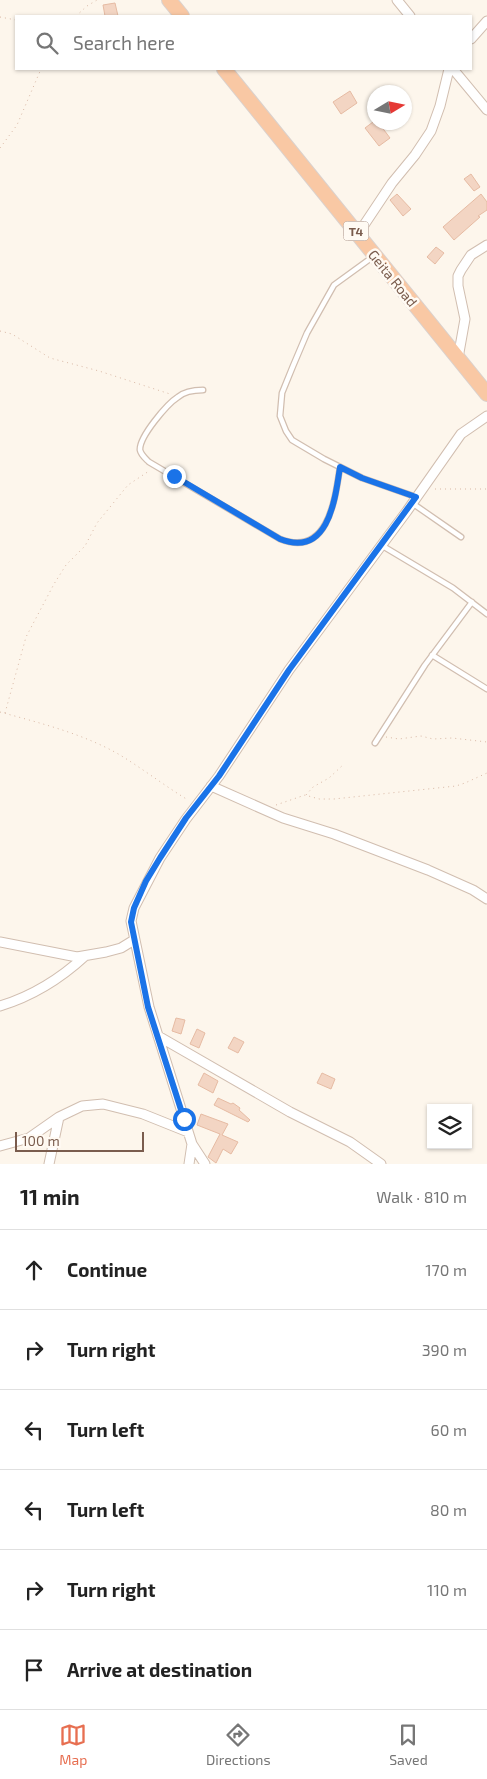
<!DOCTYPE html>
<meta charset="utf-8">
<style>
body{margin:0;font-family:"Exo 2",sans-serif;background:#f6f6f6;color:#222}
.controls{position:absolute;right:15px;bottom:15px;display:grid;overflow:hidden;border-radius:0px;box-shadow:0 1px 4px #0004}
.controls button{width:45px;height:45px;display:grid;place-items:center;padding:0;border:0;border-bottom:1px solid #e0e0e0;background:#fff;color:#222;font:25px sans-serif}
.compass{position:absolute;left:367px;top:85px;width:45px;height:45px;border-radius:50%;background:#fff;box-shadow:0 1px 4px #0004;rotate:80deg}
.scale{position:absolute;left:15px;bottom:12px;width:129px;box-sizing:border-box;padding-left:5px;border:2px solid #7a5c4d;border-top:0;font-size:14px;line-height:18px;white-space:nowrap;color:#7a5c4d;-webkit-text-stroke:4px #fffaf3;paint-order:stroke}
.stop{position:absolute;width:15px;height:15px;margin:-11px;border:4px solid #1a73e8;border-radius:50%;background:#fff}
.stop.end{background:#1a73e8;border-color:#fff;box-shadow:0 1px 5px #0008}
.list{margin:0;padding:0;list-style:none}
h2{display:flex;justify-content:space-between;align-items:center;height:65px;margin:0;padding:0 20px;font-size:21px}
h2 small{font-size:16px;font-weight:400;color:#767676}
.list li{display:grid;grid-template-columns:32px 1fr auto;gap:15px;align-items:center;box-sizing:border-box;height:80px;padding:0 20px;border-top:1px solid #e0e0e0}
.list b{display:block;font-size:19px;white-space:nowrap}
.list em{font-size:16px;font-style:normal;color:#767676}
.icon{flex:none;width:28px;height:28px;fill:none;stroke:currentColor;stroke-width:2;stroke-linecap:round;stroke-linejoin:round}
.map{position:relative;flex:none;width:487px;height:1164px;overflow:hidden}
.search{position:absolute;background:#fff;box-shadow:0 1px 4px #0004;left:15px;right:15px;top:15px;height:55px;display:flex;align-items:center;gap:12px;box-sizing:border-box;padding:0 18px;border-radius:0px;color:#767676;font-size:19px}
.sheet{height:545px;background:#fff}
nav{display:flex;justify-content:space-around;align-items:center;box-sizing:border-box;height:70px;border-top:1px solid #e0e0e0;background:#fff;font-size:14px;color:#767676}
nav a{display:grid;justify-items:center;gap:2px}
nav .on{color:#e76f51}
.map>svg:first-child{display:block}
</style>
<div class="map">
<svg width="487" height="1164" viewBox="0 0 487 1164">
<rect width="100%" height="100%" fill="#fdf6ec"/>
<path fill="#f3d5c3" stroke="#e6bba3" d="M115,3L118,16H105L103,5Z
M350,91L357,103L341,114L333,102Z
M373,122H378L390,138L379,146L365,128Z
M471,174L480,187L474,191L464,179Z
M397,194L411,209L403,216L390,200Z
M481,194L487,202V210L478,216L480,217L454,240L443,227Z
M436,247L444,253L435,264L427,257Z
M176,1018L185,1020L181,1034L172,1031Z
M197,1029L205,1033L199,1048L190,1044Z
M234,1037L244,1042L238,1053L228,1048Z
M204,1073L218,1081L213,1093L198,1085Z
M322,1073L335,1079L331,1089L317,1083Z
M218,1098L231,1104L233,1103L240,1108L239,1110L250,1120L248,1122L214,1105Z
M201,1114L228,1124L222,1135L238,1142L231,1154L223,1149L216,1163L208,1157L220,1134L197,1125Z"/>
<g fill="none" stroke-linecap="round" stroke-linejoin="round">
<defs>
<path id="service" d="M374,256L334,285L307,333L293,366L282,393L280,416L286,431L292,440L324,459L362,478L416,497
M203,390C194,390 185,391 178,397C167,404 139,437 140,450C141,455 145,458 149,462L280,539C328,558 335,500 340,467
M412,503L461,537
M381,545L453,588L487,614
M432,655L487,689
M375,743L425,665L472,602"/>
<path id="minor" d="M397,0L410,16
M471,39L487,21
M453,69L487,110
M358,234L392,183L415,155L431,131L440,106L449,69
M458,358L465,319L458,286V276L461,270L471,255L487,245
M211,786L283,818L334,834L428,870L473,890L487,899
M0,942L77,957L106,952L121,948L134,940
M0,1006C33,996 60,979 85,956
M158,1036L290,1112L350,1142L381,1164
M0,1146L29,1138L59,1117L82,1106L103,1104L143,1114L188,1132
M49,1164L59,1117
M189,1164L192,1144
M205,1164L192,1144L149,1007L131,921L134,908L160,858L186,819L219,776L289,670L407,511L461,434L487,416"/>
<path id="trunk" d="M169,0L182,16
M224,69L487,394"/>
</defs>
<use href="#service" stroke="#d1beb0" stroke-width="7"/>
<use href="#minor" stroke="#d1beb0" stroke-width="11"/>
<use href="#trunk" stroke="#dad1cd" stroke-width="16"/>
<path stroke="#d9b8a5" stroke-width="1" stroke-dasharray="1 4" stroke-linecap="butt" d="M76,16L87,6L97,0
M0,17L16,20
M0,148L17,125L41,69
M0,331L12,334L50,358L99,371L170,394
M435,489H487
M0,712C40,723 84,734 120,755C143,769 165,786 188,800
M5,713L26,637L54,584L66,565L85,546L97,523L128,485L149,471
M386,737L399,739L421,736L433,739L452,738L487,742
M306,795L313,787L329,778L344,764
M276,805L305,795L319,799H334L456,786L465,783L487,773"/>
<use href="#service" stroke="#fff" stroke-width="4.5"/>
<use href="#minor" stroke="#fff" stroke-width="9"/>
<use href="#trunk" stroke="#f9c8a4" stroke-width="14"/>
</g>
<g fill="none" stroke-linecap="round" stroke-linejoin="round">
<path stroke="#1a73e8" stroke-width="6" d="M174,476L280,539C328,558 335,501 340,467L362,478L416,497L289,670L219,776L186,818L160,858L146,881L134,908L131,922L148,1007L184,1119"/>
</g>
<g text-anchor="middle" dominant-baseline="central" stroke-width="5" stroke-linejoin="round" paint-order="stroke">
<rect fill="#fffaf3" stroke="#a28b7f" stroke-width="1" x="343.5" y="221.5" width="25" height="19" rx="4"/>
<g font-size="12" font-weight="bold" fill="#7a5c4d">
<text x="356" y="231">T4</text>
</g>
<g font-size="14" fill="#7a5c4d" stroke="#fffaf3">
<text transform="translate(393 278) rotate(51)">Geita Road</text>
</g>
</g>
</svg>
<div class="controls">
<button><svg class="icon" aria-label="layers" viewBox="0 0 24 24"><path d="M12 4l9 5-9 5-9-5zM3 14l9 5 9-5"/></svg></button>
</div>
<svg class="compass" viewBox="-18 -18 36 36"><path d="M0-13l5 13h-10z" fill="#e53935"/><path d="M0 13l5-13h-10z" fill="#767676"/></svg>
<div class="scale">100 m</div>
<div class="stop" style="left:184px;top:1119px"></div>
<div class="stop end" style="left:174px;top:476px"></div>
<div class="search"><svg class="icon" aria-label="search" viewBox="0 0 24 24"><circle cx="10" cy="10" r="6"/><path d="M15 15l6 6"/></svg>Search here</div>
</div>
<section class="sheet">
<h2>11 min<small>Walk · 810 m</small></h2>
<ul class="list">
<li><svg class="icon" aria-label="ahead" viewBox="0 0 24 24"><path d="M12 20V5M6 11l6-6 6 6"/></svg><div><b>Continue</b></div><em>170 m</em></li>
<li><svg class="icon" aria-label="right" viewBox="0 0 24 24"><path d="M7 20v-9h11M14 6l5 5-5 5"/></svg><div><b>Turn right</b></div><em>390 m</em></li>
<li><svg class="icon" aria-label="left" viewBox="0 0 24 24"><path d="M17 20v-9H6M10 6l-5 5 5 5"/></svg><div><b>Turn left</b></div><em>60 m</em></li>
<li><svg class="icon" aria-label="left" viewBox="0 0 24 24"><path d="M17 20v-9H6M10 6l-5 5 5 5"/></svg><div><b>Turn left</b></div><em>80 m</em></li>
<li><svg class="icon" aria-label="right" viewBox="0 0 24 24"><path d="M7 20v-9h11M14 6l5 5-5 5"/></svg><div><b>Turn right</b></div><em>110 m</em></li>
<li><svg class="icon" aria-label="arrive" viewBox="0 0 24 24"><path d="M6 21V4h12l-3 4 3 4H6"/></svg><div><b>Arrive at destination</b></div></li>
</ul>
</section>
<nav>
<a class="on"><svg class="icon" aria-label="map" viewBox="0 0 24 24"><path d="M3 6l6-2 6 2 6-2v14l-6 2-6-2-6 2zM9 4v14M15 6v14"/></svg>Map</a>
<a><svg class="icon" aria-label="directions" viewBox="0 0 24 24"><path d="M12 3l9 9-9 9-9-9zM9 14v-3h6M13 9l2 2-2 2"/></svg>Directions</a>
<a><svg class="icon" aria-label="saved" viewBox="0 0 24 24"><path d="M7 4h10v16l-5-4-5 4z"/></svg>Saved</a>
</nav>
